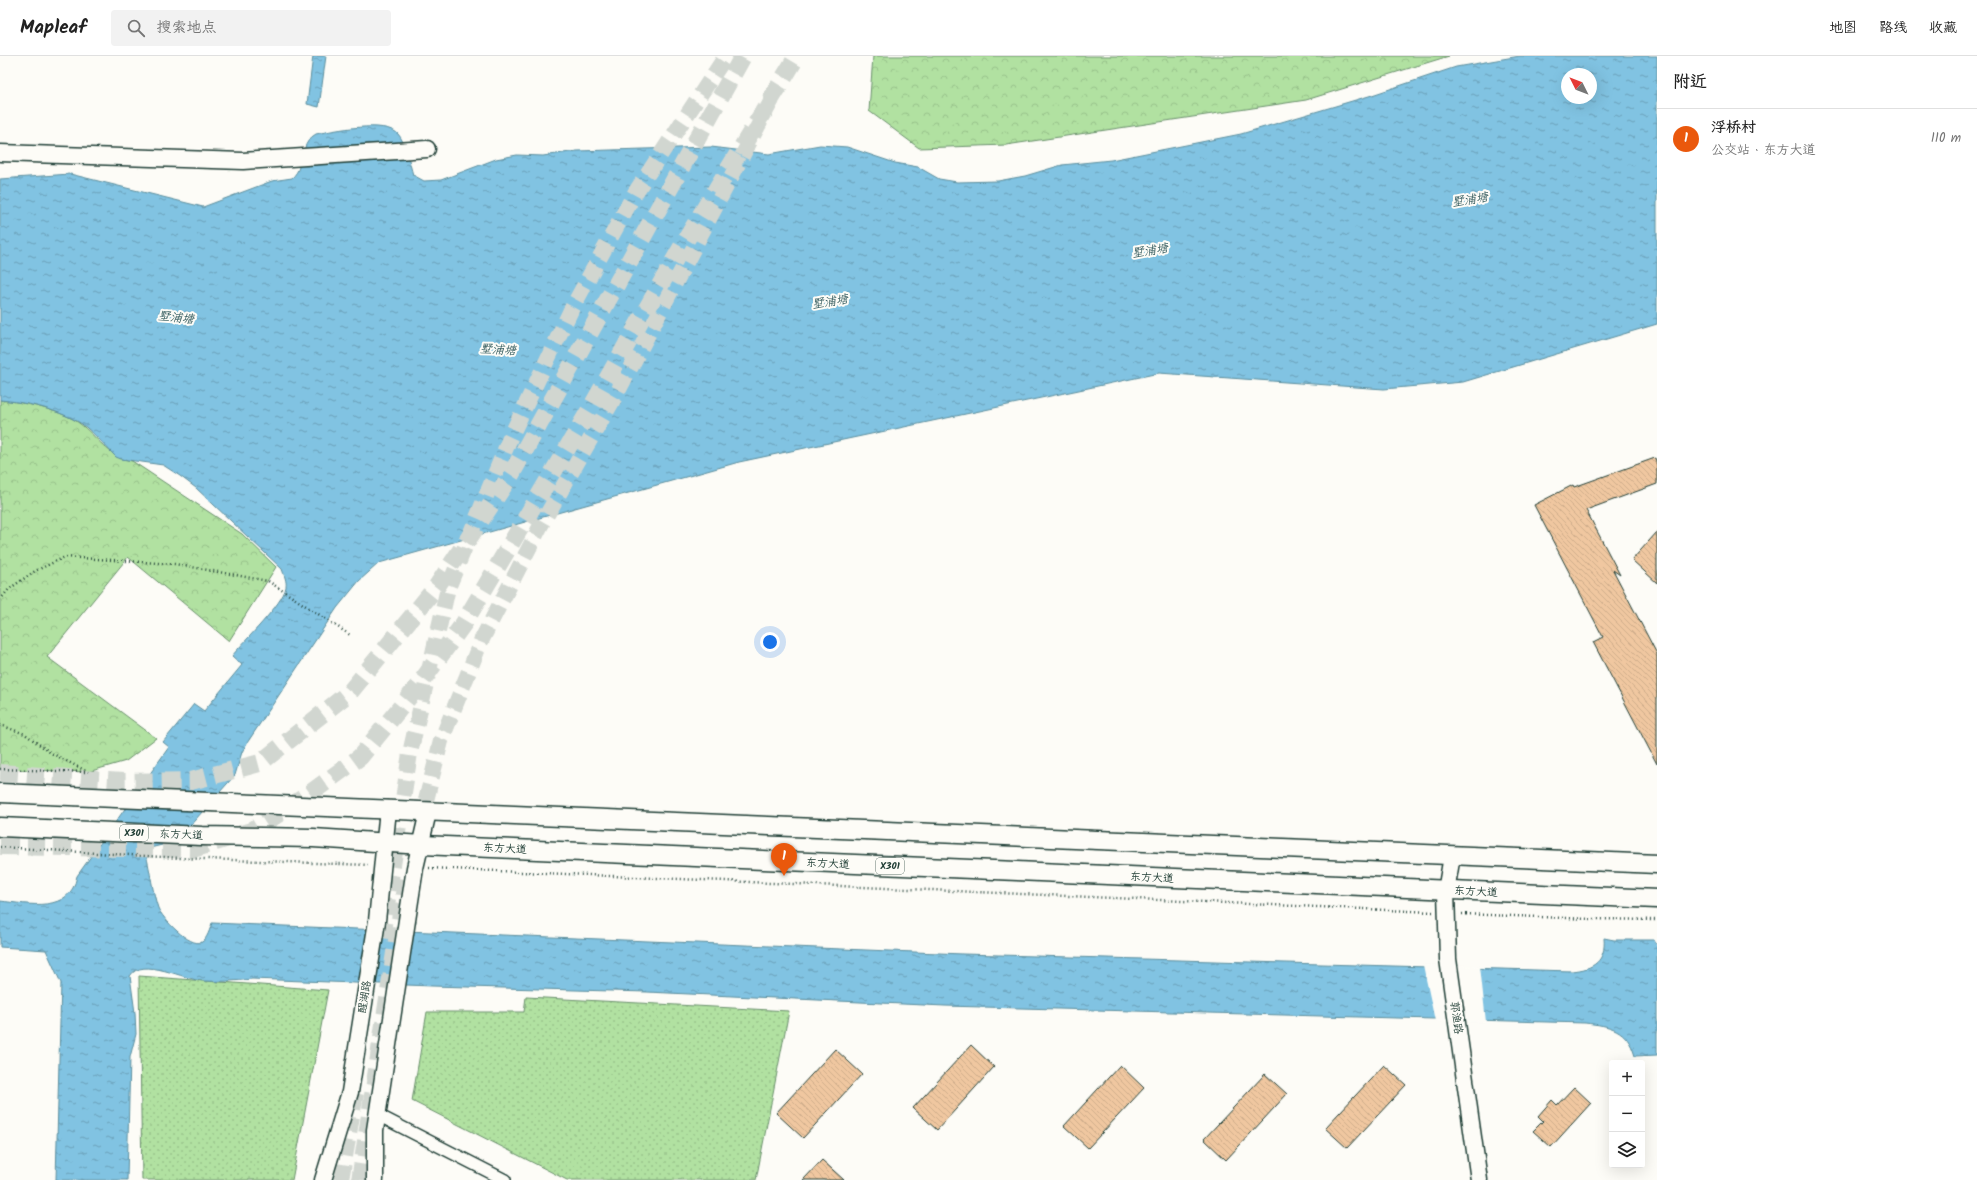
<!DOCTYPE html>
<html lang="zh">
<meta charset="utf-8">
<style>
body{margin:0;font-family:Kalam,"LXGW WenKai TC",sans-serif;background:#f2f2f2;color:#222}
.controls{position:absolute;right:12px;bottom:12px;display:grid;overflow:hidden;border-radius:4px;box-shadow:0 4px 16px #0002}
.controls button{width:36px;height:36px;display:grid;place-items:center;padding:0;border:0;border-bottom:1px solid #e0e0e0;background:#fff;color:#222;font:20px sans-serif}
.compass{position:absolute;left:1561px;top:12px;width:36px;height:36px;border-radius:50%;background:#fff;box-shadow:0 4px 16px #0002;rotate:312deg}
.you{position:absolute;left:770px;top:586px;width:14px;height:14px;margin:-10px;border:3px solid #fff;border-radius:50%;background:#1a73e8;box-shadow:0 0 0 6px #1a73e833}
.badge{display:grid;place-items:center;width:26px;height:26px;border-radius:50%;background:#ea580c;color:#fff;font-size:13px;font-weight:700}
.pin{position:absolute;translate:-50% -33px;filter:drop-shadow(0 1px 2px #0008)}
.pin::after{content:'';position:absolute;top:21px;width:14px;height:12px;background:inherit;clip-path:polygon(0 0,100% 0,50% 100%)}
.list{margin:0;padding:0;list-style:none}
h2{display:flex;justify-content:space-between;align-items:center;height:52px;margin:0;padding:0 16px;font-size:17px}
h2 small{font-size:13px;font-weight:400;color:#767676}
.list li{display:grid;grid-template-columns:26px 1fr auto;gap:12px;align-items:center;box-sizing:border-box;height:60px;padding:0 16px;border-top:1px solid #e0e0e0}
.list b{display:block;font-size:15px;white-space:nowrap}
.list p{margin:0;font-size:13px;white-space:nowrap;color:#767676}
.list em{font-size:13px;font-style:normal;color:#767676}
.icon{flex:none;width:22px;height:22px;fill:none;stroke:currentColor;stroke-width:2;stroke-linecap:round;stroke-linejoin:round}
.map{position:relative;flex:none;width:1657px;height:1124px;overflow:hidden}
header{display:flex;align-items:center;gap:24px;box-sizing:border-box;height:56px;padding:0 20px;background:#fff;border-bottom:1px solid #e0e0e0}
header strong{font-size:19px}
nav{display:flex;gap:22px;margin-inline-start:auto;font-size:14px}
.search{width:280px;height:36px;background:#f2f2f2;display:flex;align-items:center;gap:10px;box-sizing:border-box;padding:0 14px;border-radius:4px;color:#767676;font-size:15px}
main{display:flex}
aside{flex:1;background:#fff}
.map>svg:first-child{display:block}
</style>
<header>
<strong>Mapleaf</strong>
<div class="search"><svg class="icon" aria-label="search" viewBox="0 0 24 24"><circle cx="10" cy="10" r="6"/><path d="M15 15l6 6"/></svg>搜索地点</div>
<nav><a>地图</a><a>路线</a><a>收藏</a></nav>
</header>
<main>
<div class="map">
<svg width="1657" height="1124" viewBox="0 0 1657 1124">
<defs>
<pattern id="grass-dots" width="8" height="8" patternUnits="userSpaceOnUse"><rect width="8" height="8" fill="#b1e1a1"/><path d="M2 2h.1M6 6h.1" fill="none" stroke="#98c28b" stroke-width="1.8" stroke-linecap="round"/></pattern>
<pattern id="park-crowns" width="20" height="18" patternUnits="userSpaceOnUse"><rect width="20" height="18" fill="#b1e1a1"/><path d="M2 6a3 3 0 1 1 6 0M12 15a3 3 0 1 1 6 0" fill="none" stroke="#98c28b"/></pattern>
<pattern id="water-ripples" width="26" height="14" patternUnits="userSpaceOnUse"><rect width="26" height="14" fill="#81c3e2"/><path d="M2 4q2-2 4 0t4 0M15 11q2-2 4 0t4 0" fill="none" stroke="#69a0b8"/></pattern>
<pattern id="building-back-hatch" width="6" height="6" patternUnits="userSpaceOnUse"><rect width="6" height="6" fill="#f0c7a0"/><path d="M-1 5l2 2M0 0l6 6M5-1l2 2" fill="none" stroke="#cdac8a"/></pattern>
</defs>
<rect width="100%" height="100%" fill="#fdfcf7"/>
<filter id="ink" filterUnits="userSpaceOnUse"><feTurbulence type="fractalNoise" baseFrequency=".025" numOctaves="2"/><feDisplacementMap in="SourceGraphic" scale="8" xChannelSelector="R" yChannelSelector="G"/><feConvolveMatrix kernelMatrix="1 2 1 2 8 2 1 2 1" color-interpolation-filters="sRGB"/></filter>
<g filter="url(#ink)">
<path fill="url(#grass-dots)" stroke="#688f6a" d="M139,920L328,934L292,1124H142Z
M526,941L789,955L756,1124H567L412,1045L427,956H524Z"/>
<path fill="url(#park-crowns)" stroke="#688f6a" d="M873,0H1449L1306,44L1006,89L919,92L869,55Z
M0,344C19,345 64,355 79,367C98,381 108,401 132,405L242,478L276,511L229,585L128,501L47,601L156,682L126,705L88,716L0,713Z"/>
<path fill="url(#water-ripples)" stroke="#5a8d9c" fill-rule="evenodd" d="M313,0H326L319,51L307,48Z
M1520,0H1657V268L1463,326L1384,333L1159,317L739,406L379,507L359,525L337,552L247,687L242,696L235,719L187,773L174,786L150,792L146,798C150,814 153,838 158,852C162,862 190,892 202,886C207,883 210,873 212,867L963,898L1572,915C1594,913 1606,905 1604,882L1614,884H1654L1657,890V999L1635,1000C1627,972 1610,970 1585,967L945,950L647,936L432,930L252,923C236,925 219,926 203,925C185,924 142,900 130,920L135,957L136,978L130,1001L127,1124H56L61,927L46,894L0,891V845C29,848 70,858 77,820L169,691L163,686L194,648L204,655L242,609L232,600C244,585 283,548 286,531C287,525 284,519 282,513L196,432L180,420L163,409L121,403L116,401C105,390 90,372 77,365C55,353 25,346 0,344V123L70,118L203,151L272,125L292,122C295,119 298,115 299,111C304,99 303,85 316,78C335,74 385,64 398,78C405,85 410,109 413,119L424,125L441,124L496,103L517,99L543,100L577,95L711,91L769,98L820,89L847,91L895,107L918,111L939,123L957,126L998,125L1025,120L1062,109L1111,104L1241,78L1369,40L1456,11ZM1567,18H1591V42H1567Z"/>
<path fill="#fdfcf7" d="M1423,909L1480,910L1486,966L1435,965Z"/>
<path fill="url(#building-back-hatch)" stroke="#1f3d34" d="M1655,402L1657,409V428L1586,454L1620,519L1613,514L1657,598V708L1593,586L1603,581L1534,449L1573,429L1574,431Z
M1657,476V527L1632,504Z
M971,989L994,1011L937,1074L913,1052Z
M835,993L862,1018L803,1082L776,1057Z
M1120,1009L1144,1032L1088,1092L1064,1070Z
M1384,1009L1406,1029L1347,1092L1325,1072Z
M1265,1018L1287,1038L1226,1104L1204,1083Z
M1574,1031L1591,1047L1551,1091L1533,1075L1543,1065L1538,1060L1552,1044L1557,1049Z
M822,1104L844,1124H803Z"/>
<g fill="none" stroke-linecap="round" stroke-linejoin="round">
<path stroke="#d1d6d0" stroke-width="16" stroke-dasharray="16 8" stroke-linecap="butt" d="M420,768L441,685L481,585L541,469L617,337L776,36
M382,882L410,697L448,532L510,382L571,254L635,137L726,0
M341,1124L357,1031
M359,1124L403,838L408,816"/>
<path stroke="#d1d6d0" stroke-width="18" stroke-dasharray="18 9" stroke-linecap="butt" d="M0,717L123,726L191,725L260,707L350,636L437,530L512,417L743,0
M0,790L193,793L251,775L305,741L360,701L418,630L464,567L591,352L684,187L797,0"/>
<defs>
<path id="street" d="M378,1059L505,1124"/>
<path id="secondary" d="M0,97L243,105L427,93
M1452,800L1446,835L1448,903L1479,1124
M323,1124L350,1036L377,865L388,753
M375,1124V1074L415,812L428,756"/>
<path id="primary" d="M0,737L1657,808
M0,771L202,780L313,782L422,789L1657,843"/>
</defs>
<use href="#street" stroke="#1f3d34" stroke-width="14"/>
<use href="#secondary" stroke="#1f3d34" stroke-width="19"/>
<use href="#primary" stroke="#1f3d34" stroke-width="21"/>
<path stroke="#1f3d34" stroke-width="2.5" stroke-dasharray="1 3" stroke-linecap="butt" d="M0,544L9,533L35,515L65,501L175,508L268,525L350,579
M0,669L25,678L51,697L88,716
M0,713L86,716
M0,791L179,802L368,809
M429,812L1433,856
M1462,858L1591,863L1657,864"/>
<use href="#street" stroke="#fdfcf7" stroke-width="11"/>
<use href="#secondary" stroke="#fdfcf7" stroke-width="16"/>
<use href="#primary" stroke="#fdfcf7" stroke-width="18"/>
</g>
</g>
<g text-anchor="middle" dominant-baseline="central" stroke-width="4" stroke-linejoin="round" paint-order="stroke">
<g fill="#fdfcf7" stroke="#62766e" stroke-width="1">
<rect x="120" y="769" width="28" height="16" rx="3"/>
<rect x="876" y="802" width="28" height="16" rx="3"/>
</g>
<g font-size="10" font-weight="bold" fill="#1f3d34">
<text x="134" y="777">X301</text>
<text x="890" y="810">X301</text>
</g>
<g font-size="11" fill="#1f3d34" stroke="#fdfcf7">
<text transform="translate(181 779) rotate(2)">东方大道</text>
<text transform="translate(505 793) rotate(3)">东方大道</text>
<text transform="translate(828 808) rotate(3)">东方大道</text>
<text transform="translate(1152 822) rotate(3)">东方大道</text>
<text transform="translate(1476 836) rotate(3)">东方大道</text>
<text transform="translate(365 941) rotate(-81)">醒湖路</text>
<text transform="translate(1456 962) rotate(82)">郭渔路</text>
</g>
<g font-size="12" font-style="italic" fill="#385e60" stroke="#fdfcf7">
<text transform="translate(1470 144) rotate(-9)">墅浦塘</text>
<text transform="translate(1150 195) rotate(-9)">墅浦塘</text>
<text transform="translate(830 246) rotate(-9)">墅浦塘</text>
<text transform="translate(176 262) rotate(6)">墅浦塘</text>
<text transform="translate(498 294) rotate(3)">墅浦塘</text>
</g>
</g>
</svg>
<div class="controls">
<button>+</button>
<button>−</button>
<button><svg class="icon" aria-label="layers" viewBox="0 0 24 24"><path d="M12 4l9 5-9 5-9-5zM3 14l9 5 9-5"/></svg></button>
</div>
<svg class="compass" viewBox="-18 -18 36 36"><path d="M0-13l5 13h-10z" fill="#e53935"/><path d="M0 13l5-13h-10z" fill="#767676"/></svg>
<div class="you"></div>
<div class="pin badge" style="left:784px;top:820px">1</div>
</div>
<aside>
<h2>附近<small></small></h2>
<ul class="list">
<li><span class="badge">1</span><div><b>浮桥村</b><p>公交站 · 东方大道</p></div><em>110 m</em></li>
</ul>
</aside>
</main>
